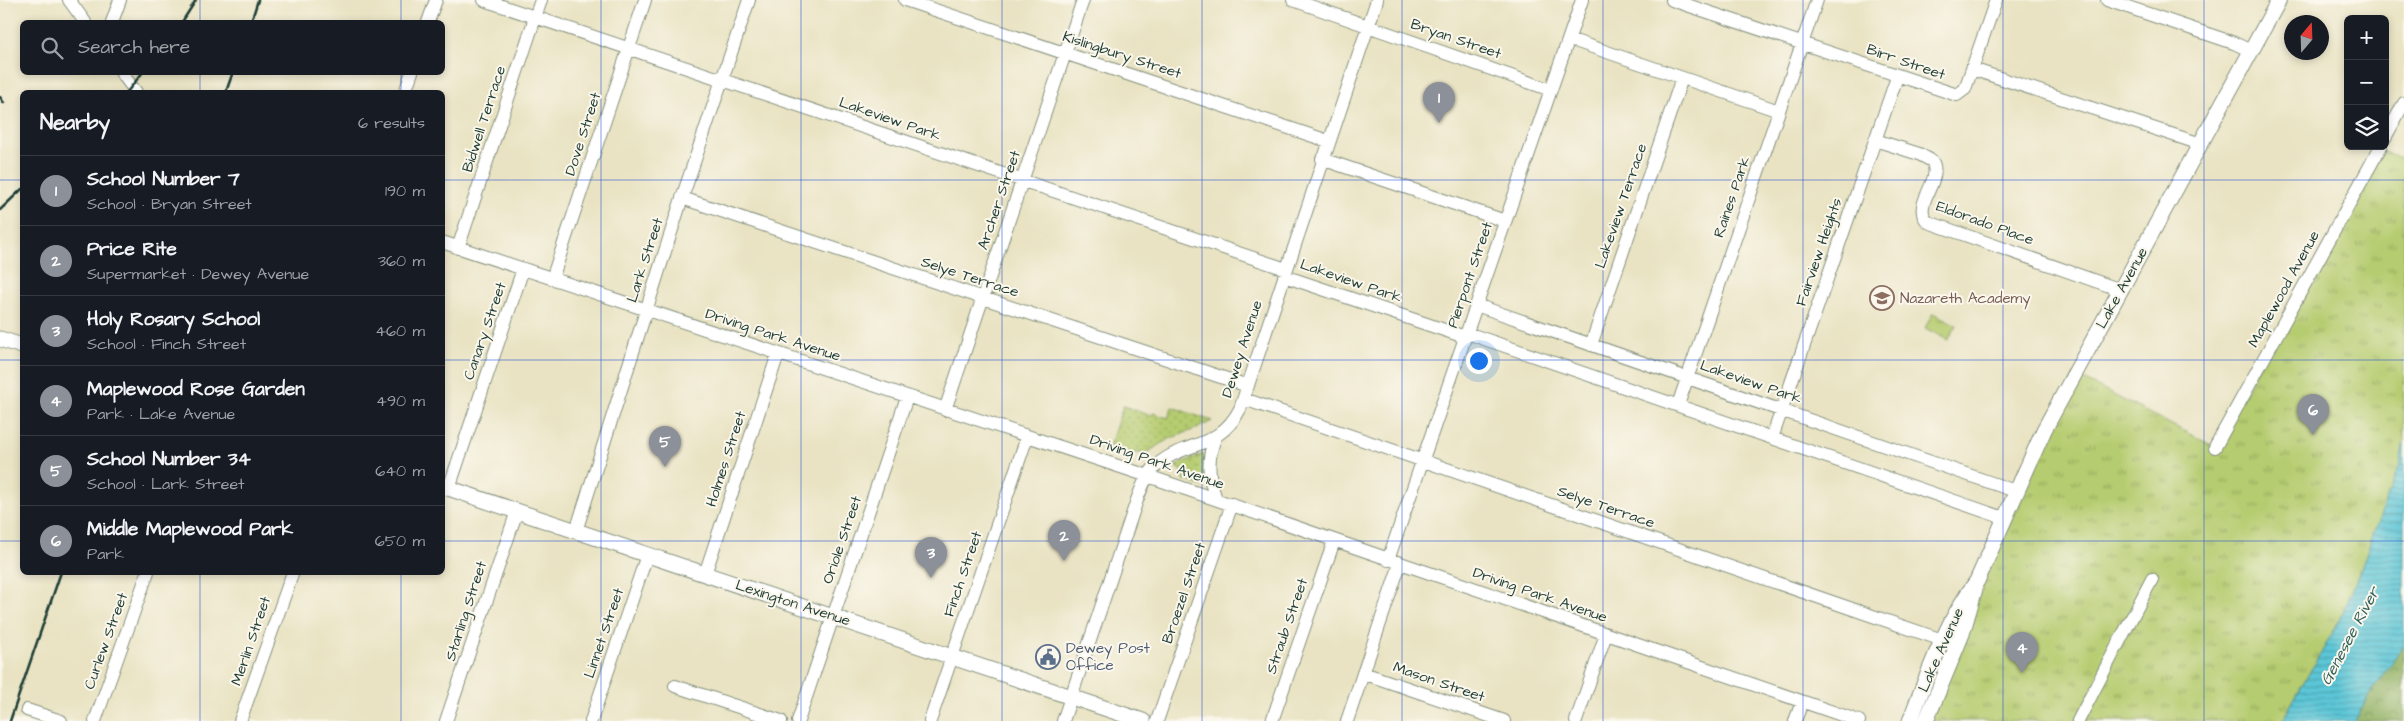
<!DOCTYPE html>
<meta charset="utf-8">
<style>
body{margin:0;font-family:"Architects Daughter",sans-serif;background:#20242c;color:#f1f3f6}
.controls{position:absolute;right:15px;top:15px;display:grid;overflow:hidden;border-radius:8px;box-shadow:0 2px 8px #0003}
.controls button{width:45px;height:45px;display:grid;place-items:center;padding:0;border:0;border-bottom:1px solid #363941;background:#171b24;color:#f1f3f6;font:25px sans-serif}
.compass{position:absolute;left:2284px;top:15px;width:45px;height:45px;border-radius:50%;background:#171b24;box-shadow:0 2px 8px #0003;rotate:19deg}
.you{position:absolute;left:1478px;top:360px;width:18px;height:18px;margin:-12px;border:4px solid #fff;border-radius:50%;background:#1a73e8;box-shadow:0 0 0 8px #1a73e833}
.badge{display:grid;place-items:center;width:32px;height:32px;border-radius:50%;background:#8c9099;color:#fff;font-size:16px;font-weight:700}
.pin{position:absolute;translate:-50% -41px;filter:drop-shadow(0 1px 2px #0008)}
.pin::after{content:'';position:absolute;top:26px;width:18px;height:15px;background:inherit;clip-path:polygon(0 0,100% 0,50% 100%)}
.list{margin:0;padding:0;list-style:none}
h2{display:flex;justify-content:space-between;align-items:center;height:65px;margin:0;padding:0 20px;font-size:21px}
h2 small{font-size:16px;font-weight:400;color:#9ea1a6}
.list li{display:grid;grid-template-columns:32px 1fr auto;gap:15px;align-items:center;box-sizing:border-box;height:70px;padding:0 20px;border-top:1px solid #363941}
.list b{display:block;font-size:19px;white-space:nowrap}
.list p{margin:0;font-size:16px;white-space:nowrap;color:#9ea1a6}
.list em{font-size:16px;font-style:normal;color:#9ea1a6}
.icon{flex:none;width:28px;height:28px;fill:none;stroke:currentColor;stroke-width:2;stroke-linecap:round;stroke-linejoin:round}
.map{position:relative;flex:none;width:2404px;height:721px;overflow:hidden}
.search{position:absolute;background:#171b24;box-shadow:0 2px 8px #0003;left:20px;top:20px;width:425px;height:55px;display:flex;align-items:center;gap:12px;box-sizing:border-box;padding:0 18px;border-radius:8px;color:#9ea1a6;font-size:19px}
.panel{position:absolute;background:#171b24;box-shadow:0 2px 8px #0003;left:20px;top:90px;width:425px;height:485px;border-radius:8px}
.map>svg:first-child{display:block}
</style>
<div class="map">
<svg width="2404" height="721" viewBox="0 0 2404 721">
<defs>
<pattern id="grass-dots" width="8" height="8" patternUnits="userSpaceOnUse" patternTransform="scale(1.25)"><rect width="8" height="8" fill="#b6cc70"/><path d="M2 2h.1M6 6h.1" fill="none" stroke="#93a75d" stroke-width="1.8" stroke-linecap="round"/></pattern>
<pattern id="forest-crowns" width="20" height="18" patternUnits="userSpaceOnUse" patternTransform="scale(1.25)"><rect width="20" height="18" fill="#90b062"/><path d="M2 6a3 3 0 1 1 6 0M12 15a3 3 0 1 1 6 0" fill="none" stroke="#759052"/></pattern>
<pattern id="park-tufts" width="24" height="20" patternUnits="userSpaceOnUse" patternTransform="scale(1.25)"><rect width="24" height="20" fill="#b6cc70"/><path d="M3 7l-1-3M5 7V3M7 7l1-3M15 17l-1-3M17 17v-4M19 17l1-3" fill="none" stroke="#93a75d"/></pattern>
<pattern id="water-rules" width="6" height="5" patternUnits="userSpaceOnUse" patternTransform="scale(1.25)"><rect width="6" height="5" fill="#5cc6d7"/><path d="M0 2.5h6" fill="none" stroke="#4ba2af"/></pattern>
</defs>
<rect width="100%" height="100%" fill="#fbf7ec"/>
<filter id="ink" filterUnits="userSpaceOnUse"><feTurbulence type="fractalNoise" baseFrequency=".02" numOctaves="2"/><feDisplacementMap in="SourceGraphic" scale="10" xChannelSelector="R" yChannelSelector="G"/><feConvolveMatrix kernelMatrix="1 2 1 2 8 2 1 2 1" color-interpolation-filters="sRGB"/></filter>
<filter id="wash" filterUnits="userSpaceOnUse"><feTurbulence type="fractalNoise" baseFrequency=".0096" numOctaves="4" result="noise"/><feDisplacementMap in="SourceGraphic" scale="20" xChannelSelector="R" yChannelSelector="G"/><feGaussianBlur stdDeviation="1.12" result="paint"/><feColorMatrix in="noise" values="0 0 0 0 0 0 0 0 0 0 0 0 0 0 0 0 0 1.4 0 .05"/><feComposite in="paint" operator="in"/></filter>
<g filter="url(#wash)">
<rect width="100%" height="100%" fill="#e9e3c3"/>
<path fill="url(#grass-dots)" stroke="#6a8452" d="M1123,406L1152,416L1153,413L1168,418L1172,407L1212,421L1198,428L1169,439L1146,453H1127L1109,447Z
M1203,454L1205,458V487L1182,479L1184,473L1175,466Z"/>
<path fill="url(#forest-crowns)" stroke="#58764b" d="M2404,646V721H2355L2372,690Z"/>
<path fill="url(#park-tufts)" stroke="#6a8452" d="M2379,149L2404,161V441L2400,465C2379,514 2364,565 2342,614C2325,651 2300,684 2283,721H1926L1967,620L2074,375L2215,447Z
M1933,313L1957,325L1948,340L1925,328Z"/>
<path fill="url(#water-rules)" stroke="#3e8286" d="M2404,441V646L2372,690L2355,721H2283C2300,684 2325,651 2342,614C2364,565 2379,514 2400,465Z"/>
</g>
<g filter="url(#ink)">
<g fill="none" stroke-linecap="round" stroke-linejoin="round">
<defs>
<path id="minor" d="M69,0L85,22
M484,0L1286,269
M905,0L1328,141
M1293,0L1551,90
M1672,0L1957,95L1965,89L1996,0
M2107,0L2234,43L2251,51
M112,22L120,0
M428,22L436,0
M1569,39L1779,111
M1972,69L2201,144
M121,72L136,92
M405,92L412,72
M2385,138L2404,103
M1875,140L1919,154L1932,161C1944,181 1910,205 1928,222L2121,290
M1322,159L1505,221
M682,198L1248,386
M442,242L1148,476L1859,721
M458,248L541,0
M1284,276L1465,337
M552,279L645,0
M1476,305L2015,491
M1467,333L2004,518
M1591,345L1682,78
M1244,399L1951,643
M1678,405L1817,0
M945,410L1083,0
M1215,438C1207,459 1208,477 1216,499
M1772,438L1897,77
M2215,447L2381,146
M449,488L523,269
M576,531L682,198L749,0
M1388,560L1582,0
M705,574L778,354
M1363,673L1504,721
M675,686L781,721
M27,710L61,721
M95,721L148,572
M240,721L293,572
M446,721L517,511
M591,721L647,555
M798,721L907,397
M930,721L1027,437
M1063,721L1137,500C1141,489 1145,478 1153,469C1180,440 1218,452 1240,409L1377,0
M1157,721L1232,504
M1272,721L1334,541
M1347,721L1400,564
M1576,721L1606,634
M1795,721L1802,702
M2078,721L2152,579"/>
<path id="major" d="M0,339L22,346
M442,486L1143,721
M1910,721C1928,674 1946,621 1977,581L2044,430L2279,0
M1926,721L1962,634L1975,589"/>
</defs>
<use href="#minor" stroke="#84907c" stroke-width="14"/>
<use href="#major" stroke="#84907c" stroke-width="17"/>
<use href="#minor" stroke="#fff" stroke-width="12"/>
<use href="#major" stroke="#fff" stroke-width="15"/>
<path stroke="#1f3d34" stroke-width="2.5" d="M182,22L196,0
M251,22L258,0
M127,92L143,72
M226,92L233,72
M0,97L4,103
M0,210L22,189
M10,721L61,572"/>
</g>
</g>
<path fill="none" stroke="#1d4ed8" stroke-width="1" stroke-opacity="0.55" d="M200,0V22M401,0V22M601,0V721M801,0V721M1002,0V721M1202,0V721M1402,0V721M1603,0V721M1803,0V721M2003,0V721M2204,0V721M200,72V92M401,72V92M0,180H22M442,180H2404M0,360H22M442,360H2404M0,541H22M442,541H2404M200,572V721M401,572V721"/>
<defs>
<symbol id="school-ring" viewBox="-11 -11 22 22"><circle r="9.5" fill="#fbf7ec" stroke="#8d6e63" stroke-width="1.5"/><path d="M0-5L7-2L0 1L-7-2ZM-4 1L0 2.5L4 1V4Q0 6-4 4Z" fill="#8d6e63"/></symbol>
<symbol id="civic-ring" viewBox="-11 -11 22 22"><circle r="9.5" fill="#fbf7ec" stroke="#5c6f8a" stroke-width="1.5"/><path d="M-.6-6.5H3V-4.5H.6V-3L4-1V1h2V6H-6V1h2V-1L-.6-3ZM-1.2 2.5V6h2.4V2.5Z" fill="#5c6f8a"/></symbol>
</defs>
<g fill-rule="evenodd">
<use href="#school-ring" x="1868" y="284" width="28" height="28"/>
<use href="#civic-ring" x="1034" y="643" width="28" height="28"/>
</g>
<g text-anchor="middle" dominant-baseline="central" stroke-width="4" stroke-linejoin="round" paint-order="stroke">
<g font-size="15" fill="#1f3d34" stroke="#fbf7ec">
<text transform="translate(1456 39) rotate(19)">Bryan Street</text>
<text transform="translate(1122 55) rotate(18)">Kislingbury Street</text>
<text transform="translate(1906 62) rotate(19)">Birr Street</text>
<text transform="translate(484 119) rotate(-72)">Bidwell Terrace</text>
<text transform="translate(890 119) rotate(19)">Lakeview Park</text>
<text transform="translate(583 134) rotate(-72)">Dove Street</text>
<text transform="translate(1732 197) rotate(-71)">Raines Park</text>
<text transform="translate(999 200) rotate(-71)">Archer Street</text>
<text transform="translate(1621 206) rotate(-71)">Lakeview Terrace</text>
<text transform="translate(1985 223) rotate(20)">Eldorado Place</text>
<text transform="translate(1819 252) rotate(-71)">Fairview Heights</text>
<text transform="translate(645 260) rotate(-72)">Lark Street</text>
<text transform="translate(1470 275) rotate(-71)">Pierpont Street</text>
<text transform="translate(970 277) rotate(18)">Selye Terrace</text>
<text transform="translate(1351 281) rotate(19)">Lakeview Park</text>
<text transform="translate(2122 288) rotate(-61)">Lake Avenue</text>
<text transform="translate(2284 289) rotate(-61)">Maplewood Avenue</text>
<text transform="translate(485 331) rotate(-71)">Canary Street</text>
<text transform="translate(773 335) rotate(18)">Driving Park Avenue</text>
<text transform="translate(1242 349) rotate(-72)">Dewey Avenue</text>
<text transform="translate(1751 382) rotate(19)">Lakeview Park</text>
<text transform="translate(726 459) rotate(-72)">Holmes Street</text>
<text transform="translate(1157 462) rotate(19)">Driving Park Avenue</text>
<text transform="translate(1606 507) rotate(19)">Selye Terrace</text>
<text transform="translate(842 540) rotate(-71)">Oriole Street</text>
<text transform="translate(963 574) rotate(-71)">Finch Street</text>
<text transform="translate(1184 593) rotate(-71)">Broezel Street</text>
<text transform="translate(1540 595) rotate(19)">Driving Park Avenue</text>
<text transform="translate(793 603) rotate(18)">Lexington Avenue</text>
<text transform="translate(466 611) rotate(-72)">Starling Street</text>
<text transform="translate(1287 626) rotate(-71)">Straub Street</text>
<text transform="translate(604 633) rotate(-71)">Linnet Street</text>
<text transform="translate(106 641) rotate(-70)">Curlew Street</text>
<text transform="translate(251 641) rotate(-71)">Merlin Street</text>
<text transform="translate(1941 650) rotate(-66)">Lake Avenue</text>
<text transform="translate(1439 682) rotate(19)">Mason Street</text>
</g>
<g font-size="15" fill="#785e54" stroke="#fbf7ec" text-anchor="start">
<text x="1900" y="298">Nazareth Academy</text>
</g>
<g font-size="15" fill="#4e5e75" stroke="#fbf7ec" text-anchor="start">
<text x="1066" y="648">Dewey Post<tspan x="1066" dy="17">Office</tspan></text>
</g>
<g font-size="16" font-style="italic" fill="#2e5f5d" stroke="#fbf7ec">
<text transform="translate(2350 636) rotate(-62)">Genesee River</text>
</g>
</g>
</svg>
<div class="controls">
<button>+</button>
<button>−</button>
<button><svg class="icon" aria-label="layers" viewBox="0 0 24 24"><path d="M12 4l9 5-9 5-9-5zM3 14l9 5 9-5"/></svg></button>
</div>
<svg class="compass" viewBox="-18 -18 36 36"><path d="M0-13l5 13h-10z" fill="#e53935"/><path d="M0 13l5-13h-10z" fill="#9ea1a6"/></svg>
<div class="you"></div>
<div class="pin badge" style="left:1439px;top:123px">1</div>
<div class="pin badge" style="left:1064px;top:561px">2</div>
<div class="pin badge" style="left:931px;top:578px">3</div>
<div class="pin badge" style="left:2022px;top:673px">4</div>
<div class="pin badge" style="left:665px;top:467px">5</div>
<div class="pin badge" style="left:2313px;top:435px">6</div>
<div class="search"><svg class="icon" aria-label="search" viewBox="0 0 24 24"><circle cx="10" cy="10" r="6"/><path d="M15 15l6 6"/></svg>Search here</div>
<section class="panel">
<h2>Nearby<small>6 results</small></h2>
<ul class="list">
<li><span class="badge">1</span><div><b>School Number 7</b><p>School · Bryan Street</p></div><em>190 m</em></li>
<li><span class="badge">2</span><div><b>Price Rite</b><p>Supermarket · Dewey Avenue</p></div><em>360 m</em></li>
<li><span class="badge">3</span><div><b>Holy Rosary School</b><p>School · Finch Street</p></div><em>460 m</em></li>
<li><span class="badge">4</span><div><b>Maplewood Rose Garden</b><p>Park · Lake Avenue</p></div><em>490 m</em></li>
<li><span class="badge">5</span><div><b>School Number 34</b><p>School · Lark Street</p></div><em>640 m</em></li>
<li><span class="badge">6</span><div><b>Middle Maplewood Park</b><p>Park</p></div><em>650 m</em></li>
</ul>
</section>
</div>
